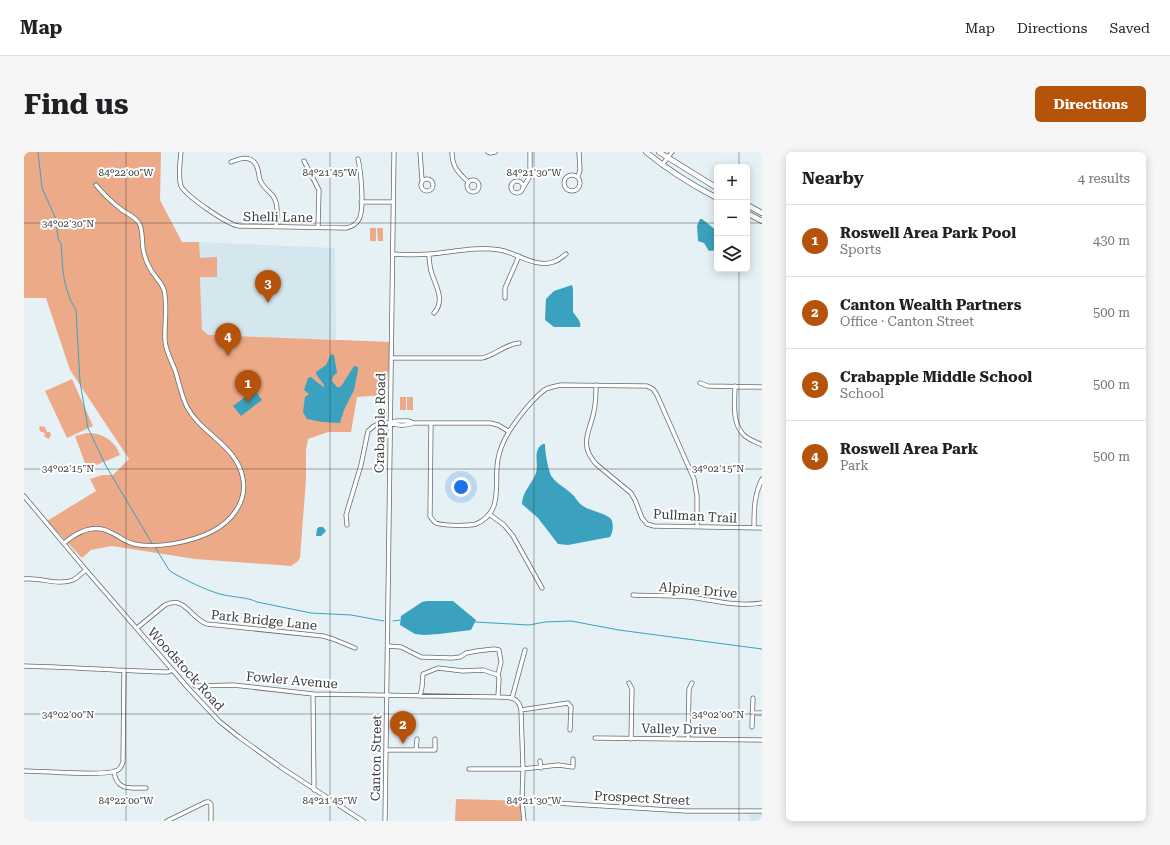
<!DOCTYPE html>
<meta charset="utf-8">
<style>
body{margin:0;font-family:"Roboto Serif",serif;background:#f6f6f6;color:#202124}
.controls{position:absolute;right:12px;top:12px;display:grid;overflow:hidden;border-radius:6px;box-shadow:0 2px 10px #0003}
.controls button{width:36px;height:36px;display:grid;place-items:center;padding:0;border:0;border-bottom:1px solid #e0e0e0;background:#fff;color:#202124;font:20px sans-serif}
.you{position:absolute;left:437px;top:335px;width:14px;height:14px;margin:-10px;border:3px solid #fff;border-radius:50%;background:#1a73e8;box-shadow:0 0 0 6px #1a73e833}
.badge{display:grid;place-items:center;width:26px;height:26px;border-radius:50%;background:#b45309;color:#fff;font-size:13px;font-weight:700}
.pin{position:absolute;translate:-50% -33px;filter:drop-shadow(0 1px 2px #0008)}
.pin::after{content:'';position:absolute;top:21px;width:14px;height:12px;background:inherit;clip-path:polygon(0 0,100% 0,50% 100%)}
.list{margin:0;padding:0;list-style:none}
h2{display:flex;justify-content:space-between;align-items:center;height:52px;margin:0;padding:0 16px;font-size:17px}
h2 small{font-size:13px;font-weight:400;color:#757577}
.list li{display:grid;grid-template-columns:26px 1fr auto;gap:12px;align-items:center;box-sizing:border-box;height:72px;padding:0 16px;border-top:1px solid #e0e0e0}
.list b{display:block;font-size:15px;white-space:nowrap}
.list p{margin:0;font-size:13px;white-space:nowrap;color:#757577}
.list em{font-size:13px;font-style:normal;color:#757577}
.icon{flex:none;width:22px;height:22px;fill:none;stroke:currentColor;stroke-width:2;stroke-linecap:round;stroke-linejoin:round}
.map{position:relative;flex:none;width:738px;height:669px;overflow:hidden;border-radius:6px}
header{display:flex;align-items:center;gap:24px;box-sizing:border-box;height:56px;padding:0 20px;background:#fff;border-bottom:1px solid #e0e0e0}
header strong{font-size:19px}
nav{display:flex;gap:22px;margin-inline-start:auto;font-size:14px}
.intro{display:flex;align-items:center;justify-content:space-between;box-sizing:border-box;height:96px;padding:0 24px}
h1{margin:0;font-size:28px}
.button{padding:10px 18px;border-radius:6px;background:#b45309;color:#fff;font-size:14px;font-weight:700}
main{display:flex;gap:24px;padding:0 24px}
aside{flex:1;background:#fff;border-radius:6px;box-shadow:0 2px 10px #0003}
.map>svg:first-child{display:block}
</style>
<header>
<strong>Map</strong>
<nav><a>Map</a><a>Directions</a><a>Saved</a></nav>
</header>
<div class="intro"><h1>Find us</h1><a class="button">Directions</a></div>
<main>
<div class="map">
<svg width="738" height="669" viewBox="0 0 738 669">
<rect width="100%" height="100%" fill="#e6f1f5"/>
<path fill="#d4e7ee" d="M175,90L311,96L312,187L186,183L178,178Z
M721,657H738V669H727Z"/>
<path fill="#ecaa89" d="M0,0H137L136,48L158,90H175L176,106L193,105V125H176L178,178L185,183L369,190L361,243L333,245L327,280H304L284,287L282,298V327L276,406L273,410L267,414L171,407L88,394L67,398L58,406L23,369L72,339L66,327L78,323H89L105,307L46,218L22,146H0Z
M346,76H352V89H346Z
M353,76H359V89H354Z
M48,227L69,274L43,286L21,239Z
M376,245H382V258H376Z
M383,245H389V258H383Z
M16,274L21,275L23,280H26L27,283L25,287L21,285L20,284L21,282L19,280H17L15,277Z
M63,281C78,281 91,288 96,303L65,316L62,314L51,284Z
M432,647L500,649V669H431Z"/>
<path fill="#3aa2be" d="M676,67H678L693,79V98L685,99L680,91L674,89L673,74Z
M548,133L549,137V160C552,165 558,169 556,175H530L521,168L522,147L530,139Z
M307,202L310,203L313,221L309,224L308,229L313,235H316L318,233L330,214L334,215V218L330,238L320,258L316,271L298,270L283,267L279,260L281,245L285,242L280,238L284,226L287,225L294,231L300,235V233L292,222V220L302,213Z
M227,233L238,248L217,264L209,254L225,242L221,237Z
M519,292H521C521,299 524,319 528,325C533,332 542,336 549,343C552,346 555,352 559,354C566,359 582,361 587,367C590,372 589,380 586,385L544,393L534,392L514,366L498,352C498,340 508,332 512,321C515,311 508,298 519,292Z
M295,375H299L302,379L297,384H292L293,377Z
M403,449H429L452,468L447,478L415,482L400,483L391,482L376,473L377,464L398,450Z"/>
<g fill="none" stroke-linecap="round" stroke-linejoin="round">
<path stroke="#3aa2be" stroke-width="1" d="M14,0L18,36L32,67L34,86L37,92C39,117 38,135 52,158L56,230L64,276L82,314L129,393
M131,395L145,418L149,421C164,429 179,437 196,442C206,445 224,445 233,450L287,461L327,463L360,469
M369,469L376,468
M451,470L505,473L521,470L547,469L595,478L738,497"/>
<defs>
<path id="minor" d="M157,0C156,9 154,25 157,34C162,44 204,73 215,74L322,76C328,75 334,71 336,65C340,54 337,19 334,7
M396,0L398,28
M428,0C428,15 434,20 444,30
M464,0L466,1L471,0
M280,9L295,38L294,75
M207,10C219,5 230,3 234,18C235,22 235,27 237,30C240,36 245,39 249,44C255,53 253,65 252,75
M638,13L648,0
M540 31a8 8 0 1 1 16 0a8 8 0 1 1-16 0Z
M554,25L556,18L555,0
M397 33a6 6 0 1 1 12 0a6 6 0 1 1-12 0Z
M443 34a6 6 0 1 1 12 0a6 6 0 1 1-12 0Z
M487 35a6 6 0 1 1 12 0a6 6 0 1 1-12 0Z
M499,36L506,24V0
M337,50H369
M369,102C381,103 393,103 406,102C429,100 452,94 476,98C493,101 511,116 529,110C534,109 538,105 542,102
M405,103C405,108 406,114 407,119C411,133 422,148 410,161
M481,146V136L495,104
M368,206H458C472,203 481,192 495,191
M676,231L684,234L738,235
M572,233C572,242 572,250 570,259C566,280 554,292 572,312L607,341L611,348L618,366L623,372L630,374L738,376
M711,234C711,250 707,272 721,284C726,288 732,290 738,293
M366,271C374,274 382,274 390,271
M407,271L406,364C408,367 409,369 412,371C419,374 445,374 452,372C459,369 466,363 469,356C475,344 471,321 474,307C478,286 491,270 504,254C510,248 515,241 522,237C527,235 532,234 537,233L623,234L629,237L633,243L670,327L673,344V375
M0,344L62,418L165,537L195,569L215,585L258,616L339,669
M465,362L480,373L489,384L518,436
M323,373L322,363L337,313L344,279L350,274L356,271H366L372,269H385L390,271H466L474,273L484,279
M730,376C730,358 730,343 738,327
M40,391C53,380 69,371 86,380C95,384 101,390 110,392C133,397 167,390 187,380C207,370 223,351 219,327C214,294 177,282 163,255C157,243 155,230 151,218C147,208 142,199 141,189C140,172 144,154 140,138C138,131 130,124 127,118C124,113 121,106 120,101C117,92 120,80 115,71C111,65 104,62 98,58C89,51 80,43 72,33
M0,427C16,425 34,434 49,428C53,426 58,421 62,418
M609,443C627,444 646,443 665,445C689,448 713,455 738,451
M113,476L141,453C161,443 166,466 183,472L299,484L309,487L331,496
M364,494L377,495L397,505L428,506L436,505L442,501L453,499L470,497L475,498L477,510L474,523L459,518L439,519L414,516L399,522L398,535L396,544
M0,514C48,515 96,519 144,520L149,518
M605,531L608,537L607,587
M171,534L209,533L289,542L474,545C486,545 495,545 497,558L499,617L498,649L500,669
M289,542L290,638
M474,545L475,526L474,523
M488,546L501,498
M497,558L544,551L547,555L546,578
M728,561H738
M728,575L729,546
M571,586L738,588
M664,587L665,537L668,531
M362,598H411V587
M392,598L393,587
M516,609L517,616
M445,617H499L534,613L549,615V607
M0,619C17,619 83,625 94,618C97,616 98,613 99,610L100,519
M90,619C92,639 106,636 122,636
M498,649L662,659H738
M143,669L182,650H185L187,652V669
M361,669L370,0"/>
<path id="major" d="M622,0C644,18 668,33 693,46
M635,0L693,36
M723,53L738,61
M723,61L738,69"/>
</defs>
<use href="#minor" stroke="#626c6f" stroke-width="5"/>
<use href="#major" stroke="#626c6f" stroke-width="6"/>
<use href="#minor" stroke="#fff" stroke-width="3.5"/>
<use href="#major" stroke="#fff" stroke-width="4.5"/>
</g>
<path fill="none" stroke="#383d3e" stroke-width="1" stroke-opacity="0.45" d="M102,0V669M306,0V669M510,0V669M715,0V15M0,71H693M723,71H738M715,117V669M0,317H738M0,562H738"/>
<g text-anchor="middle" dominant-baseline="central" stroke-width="4" stroke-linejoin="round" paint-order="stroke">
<g font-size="13" fill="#383d3e" stroke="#fff">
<text transform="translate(254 65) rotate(1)">Shelli Lane</text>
<text transform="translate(356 271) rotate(-89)">Crabapple Road</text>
<text transform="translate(671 364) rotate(3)">Pullman Trail</text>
<text transform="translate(674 438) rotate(5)">Alpine Drive</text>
<text transform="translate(240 468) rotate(6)">Park Bridge Lane</text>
<text transform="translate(162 517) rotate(48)">Woodstock Road</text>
<text transform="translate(268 528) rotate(5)">Fowler Avenue</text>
<text transform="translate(655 577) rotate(1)">Valley Drive</text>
<text transform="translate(352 606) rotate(-89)">Canton Street</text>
<text transform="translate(618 646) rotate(3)">Prospect Street</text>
</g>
</g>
<g font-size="10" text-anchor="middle" fill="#383d3e" stroke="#fff" stroke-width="4" stroke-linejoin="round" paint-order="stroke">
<text x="102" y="24">84°22'00"W</text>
<text x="306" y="24">84°21'45"W</text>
<text x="510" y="24">84°21'30"W</text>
<text x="44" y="75">34°02'30"N</text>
<text x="44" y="320">34°02'15"N</text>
<text x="694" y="320">34°02'15"N</text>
<text x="44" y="566">34°02'00"N</text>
<text x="694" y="566">34°02'00"N</text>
<text x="102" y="652">84°22'00"W</text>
<text x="306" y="652">84°21'45"W</text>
<text x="510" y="652">84°21'30"W</text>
</g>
</svg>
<div class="controls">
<button>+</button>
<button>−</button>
<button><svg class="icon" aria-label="layers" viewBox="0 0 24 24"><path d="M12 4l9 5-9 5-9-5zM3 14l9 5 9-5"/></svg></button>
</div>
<div class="you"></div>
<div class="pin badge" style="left:224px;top:251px">1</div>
<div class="pin badge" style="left:379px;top:592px">2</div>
<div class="pin badge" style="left:244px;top:151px">3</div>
<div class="pin badge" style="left:204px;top:204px">4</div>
</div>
<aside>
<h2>Nearby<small>4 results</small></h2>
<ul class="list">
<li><span class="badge">1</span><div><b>Roswell Area Park Pool</b><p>Sports</p></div><em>430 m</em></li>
<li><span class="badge">2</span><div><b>Canton Wealth Partners</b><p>Office · Canton Street</p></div><em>500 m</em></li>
<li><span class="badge">3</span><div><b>Crabapple Middle School</b><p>School</p></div><em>500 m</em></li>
<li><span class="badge">4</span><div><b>Roswell Area Park</b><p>Park</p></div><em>500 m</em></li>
</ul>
</aside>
</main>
